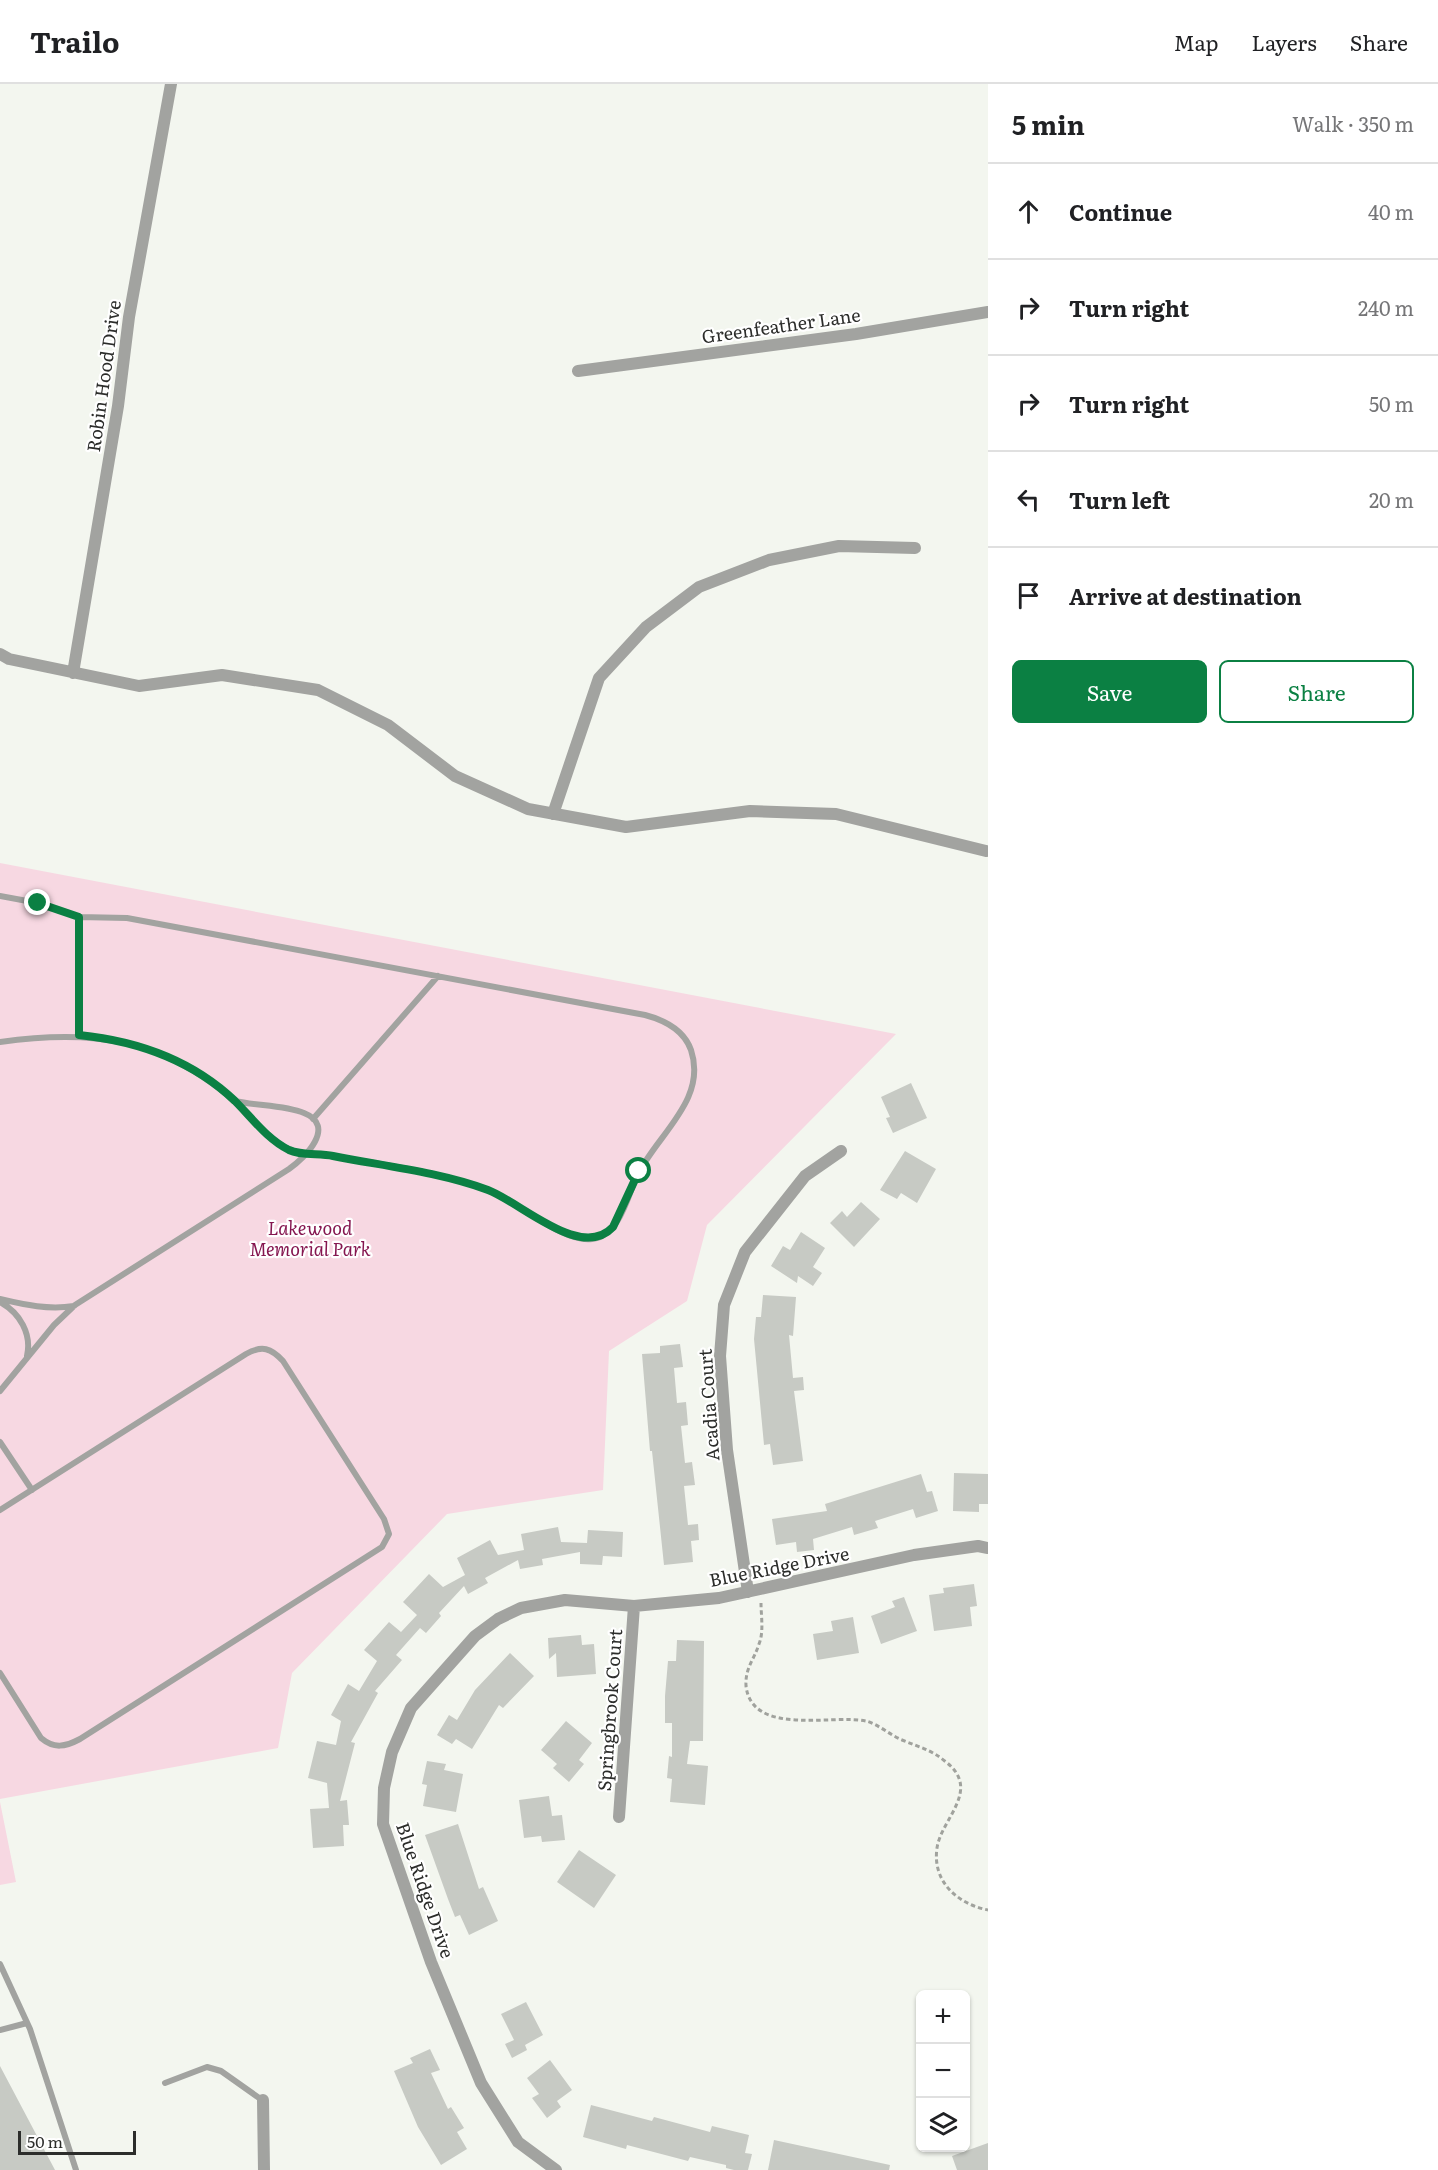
<!DOCTYPE html>
<meta charset="utf-8">
<style>
body{margin:0;font-family:Literata,serif;background:#f2f2f2;color:#202124}
.controls{position:absolute;right:18px;bottom:18px;display:grid;overflow:hidden;border-radius:9px;box-shadow:0 2px 4px #0004}
.controls button{width:54px;height:54px;display:grid;place-items:center;padding:0;border:0;border-bottom:2px solid #e0e0e0;background:#fff;color:#202124;font:30px sans-serif}
.scale{position:absolute;left:18px;bottom:15px;width:118px;box-sizing:border-box;padding-left:6px;border:3px solid #2c2d2b;border-top:0;font-size:16px;line-height:21px;white-space:nowrap;color:#2c2d2b;-webkit-text-stroke:4px #fff;paint-order:stroke}
.stop{position:absolute;width:18px;height:18px;margin:-14px;border:4px solid #0b8043;border-radius:50%;background:#fff}
.stop.end{background:#0b8043;border-color:#fff;box-shadow:0 2px 6px #0008}
.list{margin:0;padding:0;list-style:none}
h2{display:flex;justify-content:space-between;align-items:center;height:78px;margin:0;padding:0 24px;font-size:26px}
h2 small{font-size:20px;font-weight:400;color:#757577}
.list li{display:grid;grid-template-columns:39px 1fr auto;gap:18px;align-items:center;box-sizing:border-box;height:96px;padding:0 24px;border-top:2px solid #e0e0e0}
.list b{display:block;font-size:22px;white-space:nowrap}
.list em{font-size:20px;font-style:normal;color:#757577}
.actions{display:flex;gap:12px;padding:18px 24px}
.actions a{flex:1;padding:14px 0;border:2px solid #0b8043;border-radius:9px;text-align:center;font-size:21px;color:#0b8043}
.actions .main{background:#0b8043;color:#fff}
.icon{flex:none;width:33px;height:33px;fill:none;stroke:currentColor;stroke-width:2;stroke-linecap:round;stroke-linejoin:round}
.map{position:relative;flex:none;width:988px;height:2086px;overflow:hidden}
header{display:flex;align-items:center;gap:36px;box-sizing:border-box;height:84px;padding:0 30px;background:#fff;border-bottom:2px solid #e0e0e0}
header strong{font-size:28px}
nav{display:flex;gap:33px;margin-inline-start:auto;font-size:21px}
main{display:flex}
aside{flex:1;background:#fff}
.map>svg:first-child{display:block}
</style>
<header>
<strong>Trailo</strong>
<nav><a>Map</a><a>Layers</a><a>Share</a></nav>
</header>
<main>
<div class="map">
<svg width="988" height="2086" viewBox="0 0 988 2086">
<rect width="100%" height="100%" fill="#f3f6ef"/>
<path fill="#f7d8e2" d="M0,779L896,950L707,1141L687,1217L609,1267L603,1406L447,1430L292,1589L278,1664L0,1715Z
M0,1718L16,1798L0,1801Z"/>
<path fill="#c7cac4" d="M911,999L927,1034L893,1049L886,1034L890,1033L881,1013Z
M905,1067L936,1085L917,1119L901,1109L897,1115L880,1106Z
M861,1118L880,1135L854,1163L830,1139L842,1127L847,1133Z
M801,1148L825,1164L813,1183L822,1189L813,1202L798,1192L797,1199L771,1182L783,1162L790,1166Z
M763,1211L796,1213L793,1252L789,1251L793,1294L803,1293L804,1306L794,1307L803,1377L773,1381L770,1360L764,1361L754,1255L756,1233H761Z
M680,1260L683,1283L674,1284L677,1319L686,1318L688,1341L681,1342L685,1379L692,1378L695,1401L684,1402L688,1441L698,1440L699,1456L691,1457L693,1478L664,1481L652,1367H650L642,1270L660,1269V1262Z
M954,1389L988,1390V1420H979V1428L953,1427Z
M921,1390L927,1408L932,1407L938,1427L916,1434L913,1425L875,1437L878,1444L854,1451L852,1443L813,1455L814,1466L797,1468L796,1458L776,1461L772,1435L827,1427L825,1420Z
M558,1443L561,1458L587,1459L588,1446L623,1448L622,1473L603,1472L602,1481L580,1480V1468L542,1475L543,1481L520,1485L518,1476L485,1494L488,1499L468,1510L464,1502L439,1529L441,1532L426,1549L420,1544L396,1571L402,1576L375,1607L378,1609L351,1658L355,1659L340,1717L347,1716L349,1741H343L344,1762L313,1764L310,1725L329,1724L327,1699L308,1694L317,1657L336,1661L341,1637L331,1631L348,1600L359,1607L377,1577L364,1566L389,1538L401,1548L417,1531L403,1518L429,1490L443,1503L465,1491L457,1474L490,1456L498,1471L524,1466L521,1450Z
M974,1500L977,1522L970,1523L972,1542L934,1547L929,1511L944,1509L943,1504Z
M904,1513L917,1547L881,1560L871,1532L895,1523L892,1517Z
M853,1533L859,1569L817,1576L813,1550L833,1547L831,1537Z
M581,1551L582,1561L594,1560L596,1590L557,1593L556,1569L549,1575L548,1554Z
M677,1556L704,1557L703,1657H690L687,1680L708,1682L705,1721L670,1718L672,1695L667,1694L669,1672L672,1673V1639H665V1612L668,1577H676Z
M510,1569L534,1592L503,1624L499,1621L472,1665L456,1655L452,1660L437,1651L449,1631L457,1636L475,1606Z
M566,1637L592,1659L579,1676L584,1680L569,1698L553,1684L557,1680L541,1666Z
M427,1677L446,1680L444,1686L463,1690L456,1728L423,1722L427,1701L422,1700Z
M549,1712L552,1732L562,1731L565,1756L542,1758L541,1752L524,1754L519,1716Z
M458,1740L479,1805L483,1803L498,1837L469,1851L460,1831L455,1833L448,1815L425,1751Z
M579,1766L616,1791L594,1824L557,1798Z
M526,1918L543,1951L525,1961L527,1966L512,1974L505,1960L514,1956L501,1930Z
M430,1965L440,1986L431,1989L448,2025L451,2023L464,2044L457,2048L467,2065L441,2081L418,2043L394,1987L413,1979L410,1974Z
M550,1976L572,2006L557,2017L561,2023L547,2034L532,2014L539,2010L527,1994Z
M0,1982L55,2086H0Z
M591,2021L652,2037L654,2033L710,2048L712,2042L749,2051L745,2069L752,2070L748,2086H734L726,2084V2081L690,2073L688,2077L627,2061L626,2065L583,2053Z
M774,2056L890,2081L889,2086H768Z
M988,2059V2086H957L952,2072Z"/>
<g fill="none" stroke-linecap="round" stroke-linejoin="round">
<path stroke="#a0a29d" stroke-width="3" stroke-dasharray="4.5 3" stroke-linecap="butt" d="M761,1519C761,1532 764,1548 759,1560C754,1576 745,1584 746,1602C752,1653 833,1630 866,1637C878,1640 890,1651 902,1656C919,1663 932,1666 946,1678C982,1706 941,1735 937,1764C932,1798 958,1820 988,1826"/>
<path stroke="#a2a3a0" stroke-width="6" d="M0,812L38,819L79,833L127,834L645,931C664,936 684,946 691,966C708,1017 655,1052 636,1094C627,1115 619,1152 592,1155C563,1159 519,1119 492,1108C446,1089 381,1080 332,1072C318,1069 304,1072 291,1066C266,1056 251,1031 231,1014C160,954 91,945 0,958
M79,833V951
M313,1035L438,892
M0,1215C25,1221 49,1226 74,1222
M0,1218C20,1229 32,1250 27,1272
M0,1307L54,1241L75,1221L289,1085C305,1074 337,1042 304,1029C284,1021 257,1022 235,1017
M0,1358L32,1406
M0,1426L246,1270C262,1261 271,1264 283,1277L384,1435L389,1450L382,1463L80,1655C65,1663 54,1665 41,1654L0,1589
M0,1880L30,1945L76,2086
M0,1946L27,1939
M165,1999L207,1983L221,1987L262,2016"/>
<path stroke="#a2a3a0" stroke-width="12" d="M578,287L856,250L988,228
M0,570L9,575L139,602L222,591L318,606L388,641L455,692L528,725L626,743L750,727L836,730L986,767
M73,589L118,322L129,233L171,0
M553,730L599,594L646,543L699,503L769,476L839,462L915,464
M748,1508L727,1366L720,1272L724,1221L745,1168L805,1092L841,1067
M619,1733L634,1522
M263,2016L264,2086
M556,2086L518,2058L481,1999L431,1878L383,1740L384,1704L392,1668L411,1624L475,1552L498,1535L521,1524L565,1516L634,1522L719,1514L914,1471L978,1462L988,1464"/>
</g>
<g fill="none" stroke-linecap="round" stroke-linejoin="round">
<path stroke="#0b8043" stroke-width="8" d="M38,819L79,833V951C138,957 192,976 235,1017C252,1034 267,1055 289,1066C302,1072 319,1069 333,1072C384,1082 439,1088 488,1106C522,1119 581,1177 613,1143L639,1087"/>
</g>
<g text-anchor="middle" dominant-baseline="central" stroke-width="4.5" stroke-linejoin="round" paint-order="stroke">
<g font-size="18" fill="#2c2d2b" stroke="#fff">
<text transform="translate(781 241) rotate(-8)">Greenfeather Lane</text>
<text transform="translate(103 292) rotate(-82)">Robin Hood Drive</text>
<text transform="translate(708 1321) rotate(-94)">Acadia Court</text>
<text transform="translate(779 1482) rotate(-11)">Blue Ridge Drive</text>
<text transform="translate(609 1626) rotate(-86)">Springbrook Court</text>
<text transform="translate(426 1806) rotate(71)">Blue Ridge Drive</text>
</g>
<g font-size="18" font-style="italic" fill="#851650" stroke="#fff">
<text x="310" y="1143">Lakewood<tspan x="310" dy="21">Memorial Park</tspan></text>
</g>
</g>
</svg>
<div class="controls">
<button>+</button>
<button>−</button>
<button><svg class="icon" aria-label="layers" viewBox="0 0 24 24"><path d="M12 4l9 5-9 5-9-5zM3 14l9 5 9-5"/></svg></button>
</div>
<div class="scale">50 m</div>
<div class="stop" style="left:639px;top:1087px"></div>
<div class="stop end" style="left:38px;top:819px"></div>
</div>
<aside>
<h2>5 min<small>Walk · 350 m</small></h2>
<ul class="list">
<li><svg class="icon" aria-label="ahead" viewBox="0 0 24 24"><path d="M12 20V5M6 11l6-6 6 6"/></svg><div><b>Continue</b></div><em>40 m</em></li>
<li><svg class="icon" aria-label="right" viewBox="0 0 24 24"><path d="M7 20v-9h11M14 6l5 5-5 5"/></svg><div><b>Turn right</b></div><em>240 m</em></li>
<li><svg class="icon" aria-label="right" viewBox="0 0 24 24"><path d="M7 20v-9h11M14 6l5 5-5 5"/></svg><div><b>Turn right</b></div><em>50 m</em></li>
<li><svg class="icon" aria-label="left" viewBox="0 0 24 24"><path d="M17 20v-9H6M10 6l-5 5 5 5"/></svg><div><b>Turn left</b></div><em>20 m</em></li>
<li><svg class="icon" aria-label="arrive" viewBox="0 0 24 24"><path d="M6 21V4h12l-3 4 3 4H6"/></svg><div><b>Arrive at destination</b></div></li>
</ul>
<div class="actions"><a class="main">Save</a><a>Share</a></div>
</aside>
</main>
